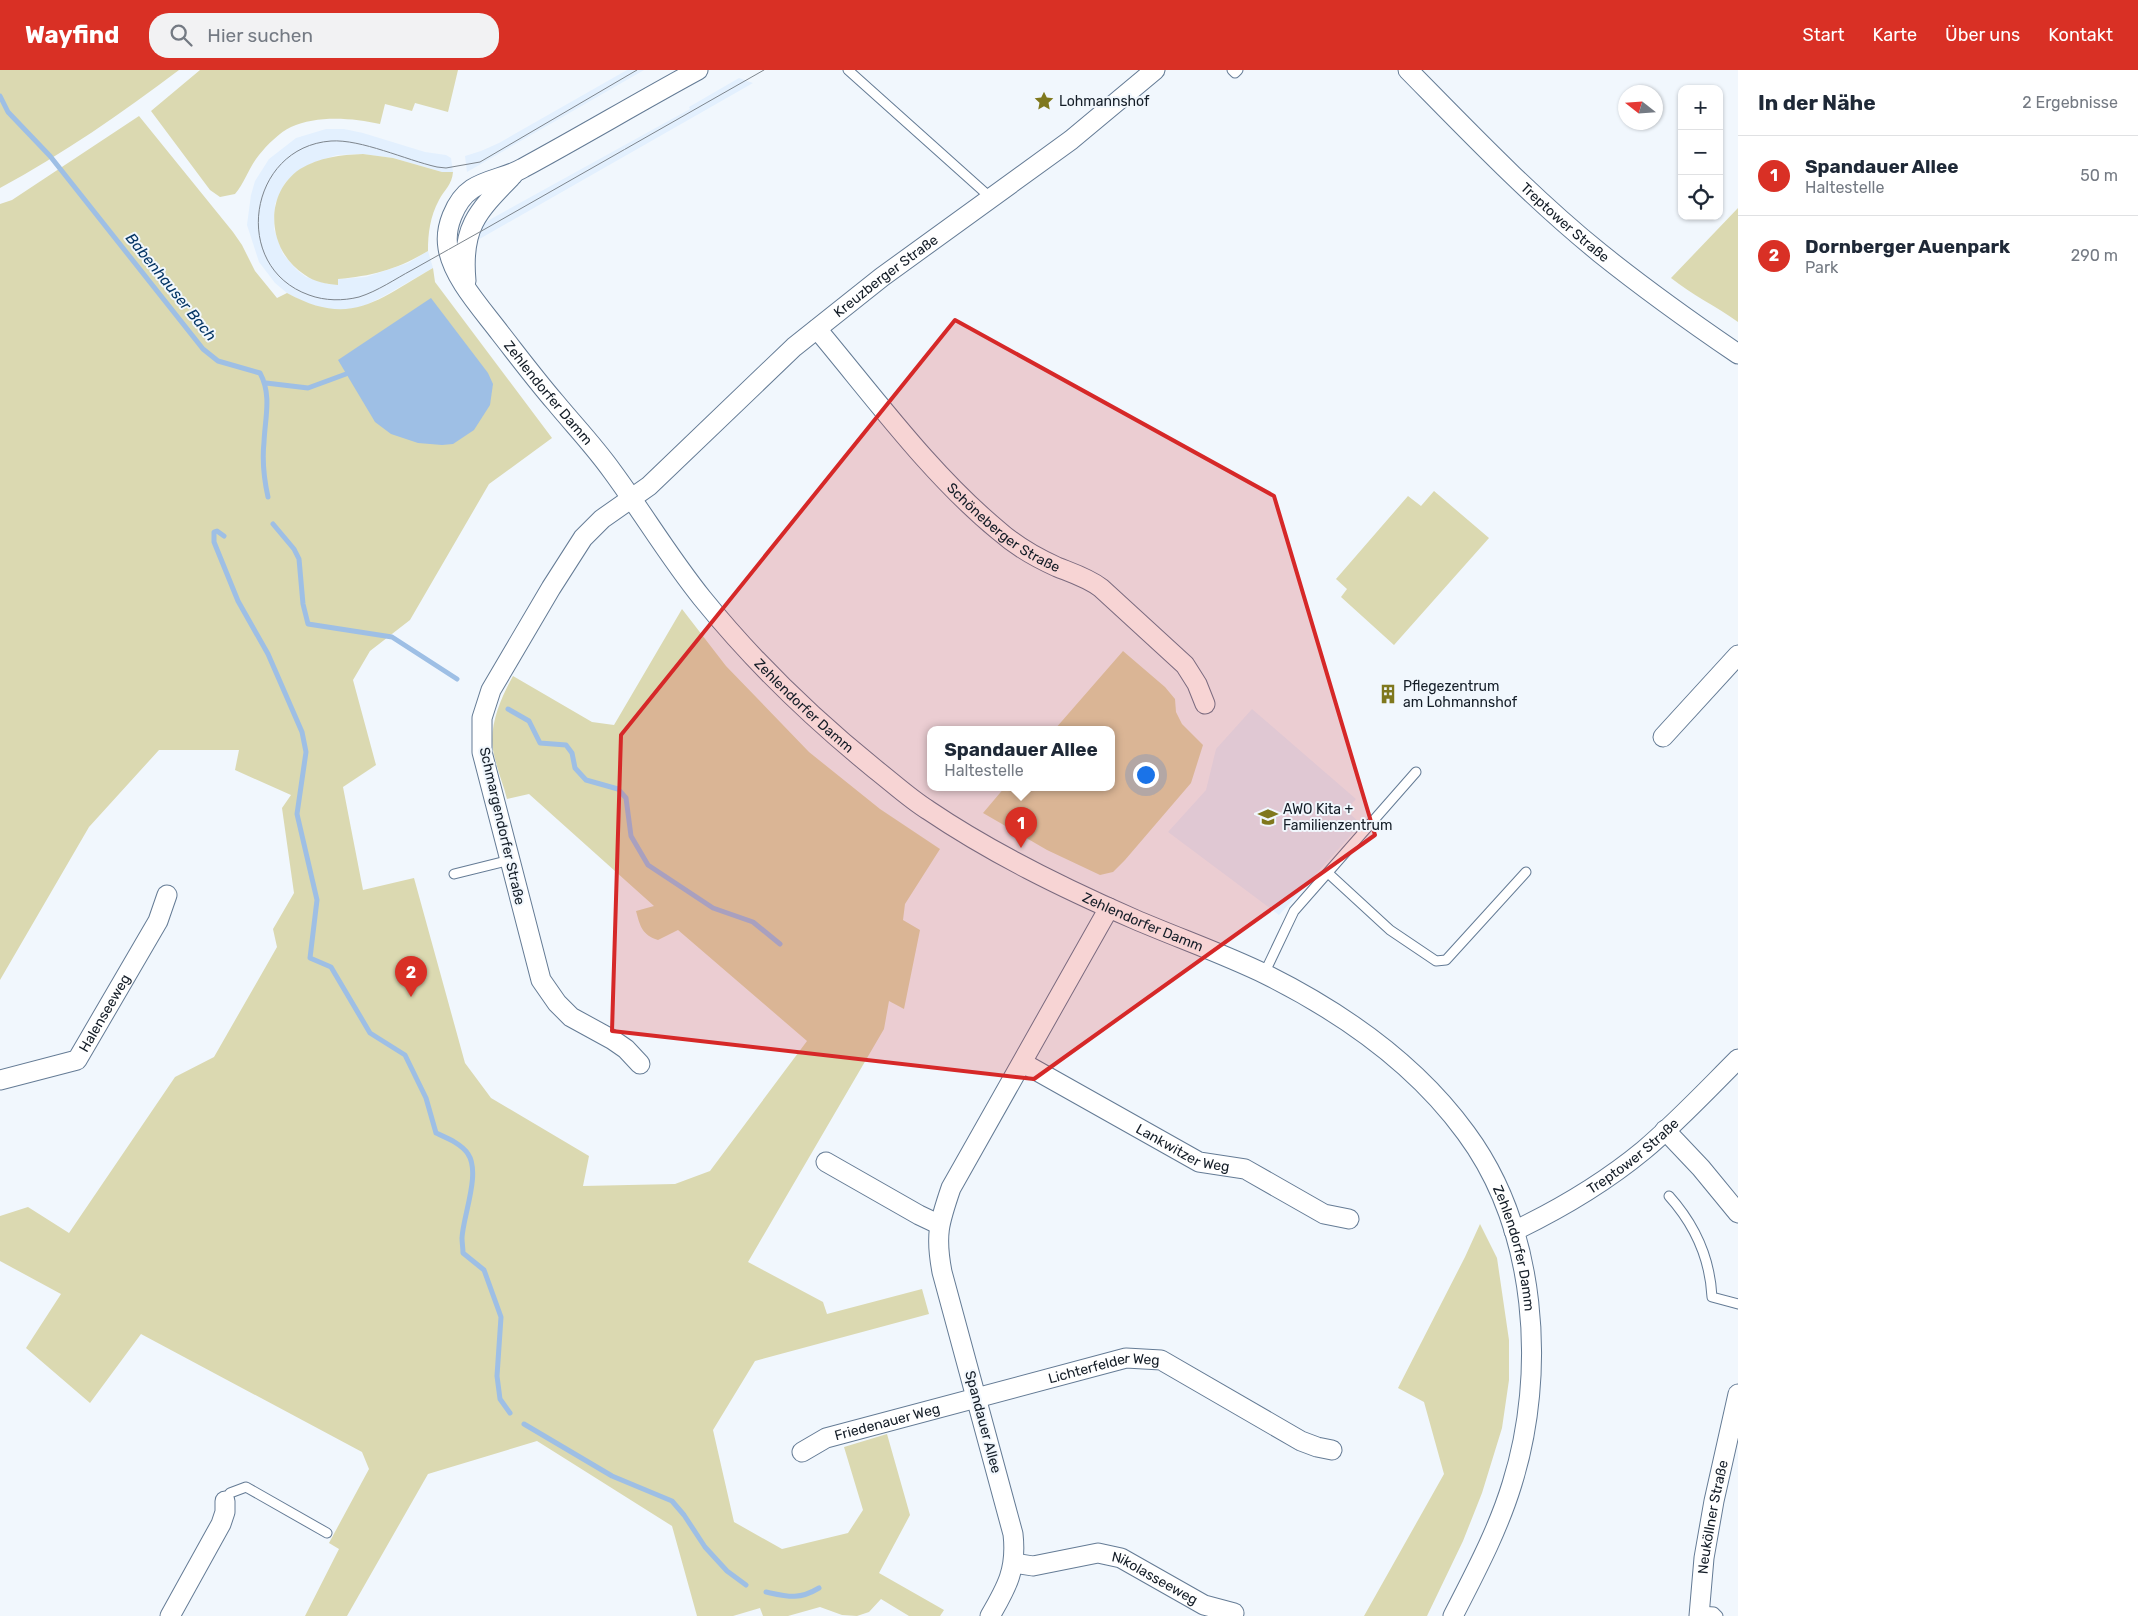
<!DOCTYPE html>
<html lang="de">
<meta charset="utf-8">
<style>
body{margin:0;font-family:Rubik,sans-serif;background:#f2f2f3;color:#1f2937}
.controls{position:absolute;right:15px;top:15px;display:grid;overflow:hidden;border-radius:10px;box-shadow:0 1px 4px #0004}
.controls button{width:45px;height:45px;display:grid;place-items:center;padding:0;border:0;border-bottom:1px solid #e0e1e3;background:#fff;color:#1f2937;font:25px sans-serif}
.compass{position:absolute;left:1618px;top:15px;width:45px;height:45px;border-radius:50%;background:#fff;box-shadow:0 1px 4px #0004;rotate:287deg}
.you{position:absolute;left:1145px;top:704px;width:18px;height:18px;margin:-12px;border:4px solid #fff;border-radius:50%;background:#1a73e8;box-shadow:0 0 0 8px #1a73e833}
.badge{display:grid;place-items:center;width:32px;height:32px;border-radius:50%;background:#d93025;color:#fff;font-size:16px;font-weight:700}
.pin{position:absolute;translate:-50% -41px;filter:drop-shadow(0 1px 2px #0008)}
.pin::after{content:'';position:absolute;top:26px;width:18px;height:15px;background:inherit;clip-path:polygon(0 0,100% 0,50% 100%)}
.popup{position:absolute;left:927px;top:656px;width:188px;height:65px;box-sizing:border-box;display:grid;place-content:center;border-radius:10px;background:#fff;filter:drop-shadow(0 1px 4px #0005);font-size:16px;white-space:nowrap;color:#747a83}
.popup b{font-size:19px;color:#1f2937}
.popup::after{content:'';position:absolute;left:50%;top:100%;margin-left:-10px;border:10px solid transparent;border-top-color:#fff}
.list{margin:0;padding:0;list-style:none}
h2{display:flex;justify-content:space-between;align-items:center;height:65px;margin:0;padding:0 20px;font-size:21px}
h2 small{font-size:16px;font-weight:400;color:#747a83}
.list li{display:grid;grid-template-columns:32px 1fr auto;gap:15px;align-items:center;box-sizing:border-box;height:80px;padding:0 20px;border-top:1px solid #e0e1e3}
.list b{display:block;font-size:19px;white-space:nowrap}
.list p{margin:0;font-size:16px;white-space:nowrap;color:#747a83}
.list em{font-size:16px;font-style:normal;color:#747a83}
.icon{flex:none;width:28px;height:28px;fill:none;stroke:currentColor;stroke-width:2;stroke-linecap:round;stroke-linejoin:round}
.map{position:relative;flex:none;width:1738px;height:1546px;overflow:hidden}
header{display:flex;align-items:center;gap:30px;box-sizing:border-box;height:70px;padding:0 25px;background:#d93025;color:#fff}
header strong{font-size:24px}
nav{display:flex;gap:28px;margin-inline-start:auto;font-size:18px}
.search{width:350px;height:45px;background:#f2f2f3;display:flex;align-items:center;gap:12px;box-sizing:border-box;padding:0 18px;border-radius:20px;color:#747a83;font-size:19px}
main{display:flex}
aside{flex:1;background:#fff}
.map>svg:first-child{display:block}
</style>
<header>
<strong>Wayfind</strong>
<div class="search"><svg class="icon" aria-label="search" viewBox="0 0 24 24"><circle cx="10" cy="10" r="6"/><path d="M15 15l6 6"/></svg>Hier suchen</div>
<nav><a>Start</a><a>Karte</a><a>Über uns</a><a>Kontakt</a></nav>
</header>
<main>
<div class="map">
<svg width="1738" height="1546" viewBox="0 0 1738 1546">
<rect width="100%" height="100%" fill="#f1f7fd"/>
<path fill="#e3f0fe" d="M627,0H644L467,102L465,86L481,81L499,73Z
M739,8L753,13L476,171L480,157L491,149L690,39L689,37Z
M326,59H344L363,63L425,82L446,85L451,88L453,102H442L393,88L363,84L337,85L312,93L295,103L285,113L275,134L274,159L283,184L297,200L306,207L328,214L338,209L366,207L408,193L428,181L433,198L384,226L366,235L347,241L327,239L306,233L287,223L275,213L259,192L247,155L251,125L255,111L269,89L296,68Z
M1252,639L1356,729L1346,740L1361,754L1279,845L1168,762L1206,720L1216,679Z"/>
<path fill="#dbd9b1" d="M0,0H179C122,43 63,84 0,118Z
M200,0H458L448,42L415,33L412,41L385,34L380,54C353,48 317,45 291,57C280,62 267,75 259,85C249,97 245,112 235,124L220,127L210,120L151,41Z
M139,46L233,162L242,175L255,201L277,228L287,223C351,258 377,230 433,198L435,212L552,368L489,414L410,550L370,581L353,610L376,695L343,717L363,820L414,808L465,993L491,1028L589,1086L583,1116L675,1114L710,1101L807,971L678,860L658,870C642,865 640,856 636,841L654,836L529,724L507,729C503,713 496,697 493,680C489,655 501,628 513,606L592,652L614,655L682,539L726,596L809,682L880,739L940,779L905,834L903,850L920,860L904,939L889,931L884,959L748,1192L823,1232L827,1244L922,1219L929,1244L755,1291L713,1360L734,1452L782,1479L848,1463L863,1440L844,1377L887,1364L910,1445L879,1503L944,1540L940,1546H909L881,1529L869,1542L857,1546L842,1545L820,1537L788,1546H763L760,1538L733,1546H697L672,1456L537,1371L428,1404L347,1546H305L339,1479L329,1473L369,1399L362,1382L141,1264L90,1333L26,1278L61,1224L0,1191V1146L28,1137L69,1163L175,1007L214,987L277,877L273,859L294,823L282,738L291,725L235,700L239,680H159L89,757L0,910V134L12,130Z
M363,84L393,88L442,102H453C452,115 444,120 439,130C430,147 428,163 428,181C398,199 373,206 338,209V215C326,214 315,212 305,205C268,182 262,125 300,99C320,87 340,85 363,84Z
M1738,138V252C1716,236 1692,225 1671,208Z
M1434,421L1489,468L1394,575L1341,527L1347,519L1336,509L1408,426L1421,436Z
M1123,581L1165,617L1175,629L1176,642L1182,654L1203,675L1191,713L1125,790L1113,802L1100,805L1047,780L983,743L1005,717H1111V659H1055Z
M1480,1154L1497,1188L1509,1270V1310L1502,1358L1482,1423L1463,1471L1427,1546H1364L1444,1404L1424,1332L1398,1318L1465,1187Z"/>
<path fill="#9ebfe5" d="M431,228L488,303L493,314L490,335L474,360L453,374L442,375L418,373L391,364L375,352L338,290Z"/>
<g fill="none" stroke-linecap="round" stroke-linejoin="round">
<path stroke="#9ebfe5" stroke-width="5" d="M0,26L8,42L50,86L203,279L218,291L260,303C272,325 265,348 264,372C262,391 264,409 268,427
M266,313L308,318L346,304
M273,454L294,479L299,489L303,534L308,554L392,567L457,609
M224,466L217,461L214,462V472L238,531L268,584L302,662L306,682L297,744L317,830L310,888L331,897L370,963L405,985L426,1028L436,1063C447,1068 462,1074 468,1084C481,1103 463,1146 462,1168C462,1173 463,1178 463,1183L484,1200L501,1247L497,1306L500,1329L510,1343
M508,639L529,651L540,673L566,675L572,683L575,698L586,710L618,719L626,728L631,766L648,795L713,838L753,852L780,874
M524,1354L612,1406L672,1431L684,1445L705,1477L727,1501L746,1515
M766,1522C789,1527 799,1530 819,1518"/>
<defs>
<path id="lane" d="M848,0L991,128
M1232,0L1235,3L1238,0
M1328,803L1390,860L1436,891L1446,890L1526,802
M454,804L510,790
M1264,904L1294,841L1416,702
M1669,1126C1695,1155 1710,1187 1712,1227L1738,1234
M225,1431L230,1423L246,1417L327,1463
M1700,1541L1714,1542L1718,1546"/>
<g id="street">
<path id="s1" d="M698,0C639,32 582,66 523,98C508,107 487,109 472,119C463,125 456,136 452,146C448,156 446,167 448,178C453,208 482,239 500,263C518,286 536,310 555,332C574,355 595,377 612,401C643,443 669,487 702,528C753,591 812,648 875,699C893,713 909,728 928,740C993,784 1063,818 1134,849C1178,868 1224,884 1267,905C1343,943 1415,993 1466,1063C1537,1159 1547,1302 1512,1414C1498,1460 1475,1503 1453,1546"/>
<path id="s2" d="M1408,0C1470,63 1532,128 1600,183C1645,219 1691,252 1738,284"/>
<path d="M466,211C461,157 477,142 513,105"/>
<path id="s3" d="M817,259C874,327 931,405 999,461C1016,476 1037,488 1057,497C1072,503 1088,508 1101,518L1185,595L1197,614L1205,634"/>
<path d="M1663,667L1738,585"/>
<path id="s4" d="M1023,993L1199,1092L1245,1099L1324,1144L1349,1149"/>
<path id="s5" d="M640,994L626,979L613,970L571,947L557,933L541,910L482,682V648L491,620L551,518L583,468L602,449L649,416L794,277L882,207L1071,70L1155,0"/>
<path id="s6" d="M0,1010L77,990L158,851L167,825"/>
<path d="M1665,1060L1701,1098L1738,1143"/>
<path d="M826,1092L919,1145L938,1154"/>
<path id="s7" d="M1514,1161C1560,1139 1604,1113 1644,1080C1677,1052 1707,1020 1738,989"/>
<path id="s8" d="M802,1382L826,1368L1126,1288L1161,1290L1301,1371L1317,1377L1332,1380"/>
<path id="s9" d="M1014,1493L1033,1496L1098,1483L1121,1488L1204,1535L1234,1543"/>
<path d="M170,1546L221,1454L225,1442V1431"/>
<path d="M990,1546C1007,1517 1017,1499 1013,1464L942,1202C935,1165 939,1153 951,1118L1109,838"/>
<path id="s10" d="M1699,1546L1704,1488L1714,1431L1738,1324"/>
</g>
</defs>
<use href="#lane" stroke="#647b95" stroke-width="11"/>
<use href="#street" stroke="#647b95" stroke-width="21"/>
<use href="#lane" stroke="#fff" stroke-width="9"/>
<use href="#street" stroke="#fff" stroke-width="19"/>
<path stroke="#7d858d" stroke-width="1" d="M637,0L480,92L446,98L437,97C406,90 361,69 331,71C248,77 230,197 309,225C325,231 343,231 359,227C378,221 395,209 412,200C436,186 461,173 485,159C578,106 671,53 764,0"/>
</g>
<path fill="#d62828" fill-opacity="0.2" stroke="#d62828" stroke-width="4" stroke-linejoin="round" d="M955,250L1274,426L1375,765L1034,1009L612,961L621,665Z"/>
<defs>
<symbol id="sight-bare" viewBox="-9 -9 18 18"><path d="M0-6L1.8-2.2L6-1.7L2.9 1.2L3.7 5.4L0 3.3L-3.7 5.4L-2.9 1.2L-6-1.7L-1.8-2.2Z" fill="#7f781d" stroke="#f1f7fd" stroke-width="2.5" paint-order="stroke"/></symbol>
<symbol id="building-bare" viewBox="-9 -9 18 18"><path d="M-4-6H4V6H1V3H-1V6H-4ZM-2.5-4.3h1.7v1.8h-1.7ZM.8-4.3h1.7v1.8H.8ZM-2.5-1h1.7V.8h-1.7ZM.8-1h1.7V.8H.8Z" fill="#7f781d" stroke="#f1f7fd" stroke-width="2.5" paint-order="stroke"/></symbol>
<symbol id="school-bare" viewBox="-9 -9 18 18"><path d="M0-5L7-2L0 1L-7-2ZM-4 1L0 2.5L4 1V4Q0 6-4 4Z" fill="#7f781d" stroke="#f1f7fd" stroke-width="2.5" paint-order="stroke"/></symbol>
</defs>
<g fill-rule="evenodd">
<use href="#sight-bare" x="1030" y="17" width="28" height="28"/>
<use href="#building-bare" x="1374" y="610" width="28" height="28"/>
<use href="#school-bare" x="1254" y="733" width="28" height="28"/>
</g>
<g text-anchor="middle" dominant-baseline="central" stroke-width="4" stroke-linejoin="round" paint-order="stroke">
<g font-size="14" fill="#141d27" stroke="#f1f7fd" text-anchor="start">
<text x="1059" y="31">Lohmannshof</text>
<text x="1403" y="616">Pflegezentrum<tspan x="1403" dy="16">am Lohmannshof</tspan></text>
<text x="1283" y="739">AWO Kita +<tspan x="1283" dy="16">Familienzentrum</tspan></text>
</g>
<g font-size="14" fill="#141d27" stroke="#f1f7fd">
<text stroke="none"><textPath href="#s2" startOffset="219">Treptower Straße</textPath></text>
<text stroke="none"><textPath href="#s5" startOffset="1010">Kreuzberger Straße</textPath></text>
<text stroke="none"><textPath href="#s1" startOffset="500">Zehlendorfer Damm</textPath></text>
<text stroke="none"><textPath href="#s3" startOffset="274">Schöneberger Straße</textPath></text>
<text stroke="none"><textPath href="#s1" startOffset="905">Zehlendorfer Damm</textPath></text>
<text transform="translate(502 756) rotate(77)">Schmargendorfer Straße</text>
<text stroke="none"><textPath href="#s1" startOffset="1310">Zehlendorfer Damm</textPath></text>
<text stroke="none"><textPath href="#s6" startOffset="134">Halenseeweg</textPath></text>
<text stroke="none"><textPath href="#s4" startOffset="182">Lankwitzer Weg</textPath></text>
<text stroke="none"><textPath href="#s7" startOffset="141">Treptower Straße</textPath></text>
<text stroke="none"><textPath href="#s1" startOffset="1828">Zehlendorfer Damm</textPath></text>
<text stroke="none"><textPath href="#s8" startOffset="315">Lichterfelder Weg</textPath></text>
<text stroke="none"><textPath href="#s8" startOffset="91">Friedenauer Weg</textPath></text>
<text transform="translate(983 1352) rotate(75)">Spandauer Allee</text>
<text stroke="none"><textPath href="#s10" startOffset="100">Neuköllner Straße</textPath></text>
<text stroke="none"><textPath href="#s9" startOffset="148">Nikolasseeweg</textPath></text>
</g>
<g font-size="15" font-style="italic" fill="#063665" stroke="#f1f7fd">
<text transform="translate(171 217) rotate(51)">Babenhauser Bach</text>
</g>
</g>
</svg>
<div class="controls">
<button>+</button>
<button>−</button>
<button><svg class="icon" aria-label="locate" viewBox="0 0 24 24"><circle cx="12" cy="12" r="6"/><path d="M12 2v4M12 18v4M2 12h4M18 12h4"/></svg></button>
</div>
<svg class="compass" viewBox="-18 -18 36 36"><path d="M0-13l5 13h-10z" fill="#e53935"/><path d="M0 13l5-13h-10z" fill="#747a83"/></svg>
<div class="you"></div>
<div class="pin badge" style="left:1021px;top:778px">1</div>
<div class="popup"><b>Spandauer Allee</b>Haltestelle</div>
<div class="pin badge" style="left:411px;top:927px">2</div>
</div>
<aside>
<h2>In der Nähe<small>2 Ergebnisse</small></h2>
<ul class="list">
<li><span class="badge">1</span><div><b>Spandauer Allee</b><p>Haltestelle</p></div><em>50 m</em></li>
<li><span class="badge">2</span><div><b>Dornberger Auenpark</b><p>Park</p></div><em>290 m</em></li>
</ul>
</aside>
</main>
